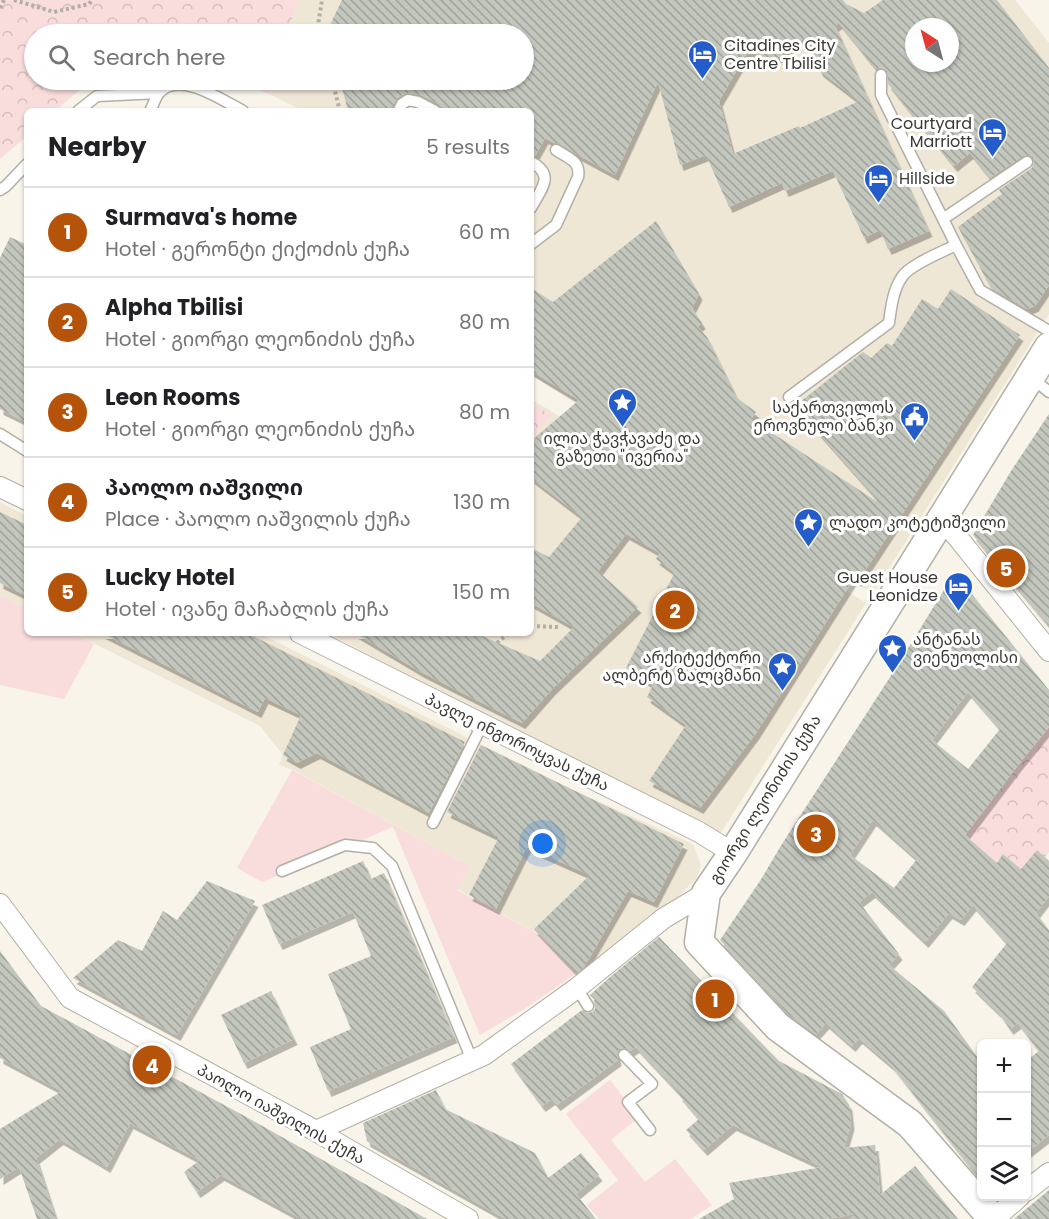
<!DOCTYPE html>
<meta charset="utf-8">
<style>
body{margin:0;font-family:Poppins,"Noto Sans Georgian",sans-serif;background:#f6f6f6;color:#202124}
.controls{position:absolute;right:18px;bottom:18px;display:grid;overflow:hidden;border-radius:9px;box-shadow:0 2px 4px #0004}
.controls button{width:54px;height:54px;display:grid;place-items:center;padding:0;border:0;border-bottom:2px solid #e0e0e0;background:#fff;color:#202124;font:30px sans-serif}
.compass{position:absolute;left:905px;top:18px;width:54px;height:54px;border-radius:50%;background:#fff;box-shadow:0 2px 4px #0004;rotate:324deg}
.you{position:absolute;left:543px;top:844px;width:21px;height:21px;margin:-15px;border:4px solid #fff;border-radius:50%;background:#1a73e8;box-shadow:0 0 0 9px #1a73e833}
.badge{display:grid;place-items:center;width:39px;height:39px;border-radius:50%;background:#b45309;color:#fff;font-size:20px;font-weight:700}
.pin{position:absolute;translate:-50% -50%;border:3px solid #fff;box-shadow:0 2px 6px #0006}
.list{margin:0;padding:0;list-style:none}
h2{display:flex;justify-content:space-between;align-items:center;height:78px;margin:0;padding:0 24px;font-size:26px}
h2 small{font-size:20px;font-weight:400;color:#757577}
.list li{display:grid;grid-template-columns:39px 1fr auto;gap:18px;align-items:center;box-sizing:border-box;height:90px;padding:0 24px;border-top:2px solid #e0e0e0}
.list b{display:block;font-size:22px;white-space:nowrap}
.list p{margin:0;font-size:20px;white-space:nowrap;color:#757577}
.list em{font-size:20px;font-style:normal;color:#757577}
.icon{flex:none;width:33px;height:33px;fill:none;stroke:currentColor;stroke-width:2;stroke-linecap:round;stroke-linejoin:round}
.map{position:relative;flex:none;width:1049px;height:1219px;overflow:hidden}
.search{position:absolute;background:#fff;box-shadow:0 2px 4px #0004;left:24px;top:24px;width:510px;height:66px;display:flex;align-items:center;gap:15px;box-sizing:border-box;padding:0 21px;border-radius:33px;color:#757577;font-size:22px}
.panel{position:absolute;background:#fff;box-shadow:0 2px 4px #0004;left:24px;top:108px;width:510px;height:528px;border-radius:9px}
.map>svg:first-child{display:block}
</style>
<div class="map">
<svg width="1049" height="1219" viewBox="0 0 1049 1219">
<defs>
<pattern id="park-crowns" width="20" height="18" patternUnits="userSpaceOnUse" patternTransform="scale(1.5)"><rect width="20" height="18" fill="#f9dcdc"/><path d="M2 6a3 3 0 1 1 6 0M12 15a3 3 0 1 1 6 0" fill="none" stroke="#d6bebd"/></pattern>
<pattern id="building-back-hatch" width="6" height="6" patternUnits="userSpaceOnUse" patternTransform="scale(1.5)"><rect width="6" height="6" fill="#c2c6bc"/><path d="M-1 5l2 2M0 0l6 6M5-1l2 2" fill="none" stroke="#9fa29a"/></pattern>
<filter id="shadow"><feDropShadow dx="3.5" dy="6" stdDeviation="0" flood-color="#0004"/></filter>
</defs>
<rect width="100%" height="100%" fill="#f8f4e9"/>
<path fill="#efe7d6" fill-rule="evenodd" d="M298,0H1015L1049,43V314L876,589H865L531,375V111H304L269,94L273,80H524V34H287ZM914,27H950V63H914Z
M531,399L866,603L722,831L716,836L327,633H531Z
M0,502L27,516V609L0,595Z
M73,633H259L558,783L693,844L701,865L697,878L662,913L591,963L457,889L470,866L293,770L279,765L283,755L260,726Z"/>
<path fill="#f9dcdc" d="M0,595L27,609V633H73L94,644L64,699L0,685Z
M292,770L470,866L457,890L591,963L529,1006L480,1035L393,827L262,882L237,868Z
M610,1080L639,1117L611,1140L645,1182L675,1159L712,1205L691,1219H599L587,1205L618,1180L566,1114Z"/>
<path fill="url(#park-crowns)" d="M0,0H298L287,34H34V80H91L55,111H27V136L0,159Z
M237,80H273L269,94Z
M531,403L551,415L534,436L531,438Z
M1049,727V852L1045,857L1037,850L1021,869L1003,854L997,863L965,835L1022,760Z"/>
<path fill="url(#building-back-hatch)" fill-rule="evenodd" filter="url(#shadow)" d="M342,0H843L846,4L864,13L883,0H997L1049,68V285L1035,306L1027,309L991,288L958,227L1002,194L999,190L1032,168L1034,162L1033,157L1030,155L1023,156L990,178L970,153L954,166L888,84L887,71L882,68L876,69L839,23L835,26L929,231L888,249L880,230L864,238L833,171L785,191L782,183L729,207L706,155L680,165L658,82L615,175L578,155L560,144L554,143L545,138L535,156L531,155V111H442L439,104L421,95L409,93L404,94L397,98L392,107V111H348L340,80H524V34H341L328,29ZM914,27H950V63H914ZM804,38L820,71L859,101L800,128L799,126L733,154L719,101L748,51L768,58L779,57Z
M656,221L699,294L692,308L702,323L698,327L707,337L737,398L756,412L751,419L876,501L877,499L795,406L863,352L871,358L887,343L892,346L922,299L938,309L951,289L1020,335L858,581L854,578L756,733L700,808L649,781L686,725L647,697L653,685L626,668L675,572V573L656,559L660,553L626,534L598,571L638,607L552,689L522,723L421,672L355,633H475L540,661L574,627L531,603V548L549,557L582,517L531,478V441L579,400L531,371V288L553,302Z
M10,237L27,245V422L0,409V258Z
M1049,414V626L973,535L1011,471Z
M0,512L27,525V596L0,583Z
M952,577L956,580L959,578L1049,690V727L1018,765L965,835L997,863L1003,854L1021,869L1037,850L1049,861V896L1036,913L1049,930V1135L1026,1153V1061L1039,1051L1018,1023L1010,1029L999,1013L972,987L1007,943L973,905L961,920L949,913L925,942L872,892L859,902L899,954L889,965L944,1011L981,1062V1181L892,1066L859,1038L852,1046L826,1023L816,1034L789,1015L720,940L760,881L782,844L894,671ZM968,692L1000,729L968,769L932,740ZM873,820L917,859L894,888L850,855Z
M102,633H247L465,742L429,813L317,753L297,763L283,755L301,715L265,698L258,712Z
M481,745L684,844L654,902L628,891L584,967L576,973L534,929L590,875L527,847L496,909L469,895L499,837L447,812Z
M363,861L371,879L384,873L454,1037L328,1091L310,1047L351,1029L328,974L371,956L353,912L279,944L262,905Z
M207,881L255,901L177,1035L73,978L118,940L142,951L163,911L177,920Z
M659,937L779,1061L842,1094L849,1105L851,1124L844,1148L875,1145L880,1195L915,1166L958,1219H850L854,1216V1214L828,1219H699L734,1199L729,1183L823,1167L733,1125L704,1150L686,1130L699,1119L679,1095L680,1094L636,1047L630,1051L625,1048L619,1049L617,1054L618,1060L557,1105L552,1099L542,1106L511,1064L582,1010L588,1013L592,1012L595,1009L594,1001L595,1000L590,995L610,977Z
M0,951L41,1006L250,1119L427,1219H302L221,1175L197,1192L184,1172L200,1160L130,1123L107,1167L60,1139L36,1158L56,1219H37L19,1167L0,1179V1129L62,1091L0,1058Z
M271,991L294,1039L244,1063L221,1015Z
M436,1090L445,1109L535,1153L548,1178L581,1153L599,1175L576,1194L596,1219H506L367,1141L363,1123Z
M1049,1190V1219H1014Z"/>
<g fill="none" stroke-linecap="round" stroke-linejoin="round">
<defs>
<path id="lane" d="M881,75V95L956,245L980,290L1049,331
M399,110L402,104L408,100L418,102L435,111
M78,111L97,96L159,93
M150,111C153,106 155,98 159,93C179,70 222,100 243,111
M531,162C556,175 541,189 531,208
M0,190L6,186L27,164
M943,219L1027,162
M531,244L556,225L578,177C581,161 568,158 556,150
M1031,377L1049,392
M789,397L889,323C891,307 893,290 902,277C909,265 942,252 956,245
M0,434L27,451
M433,823L482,725
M282,871L345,845L373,848L392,866L472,1060
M577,988L588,1006
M624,1055L652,1084L628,1102L650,1130"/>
<path id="street" d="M0,487L27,500
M942,518L1049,651
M300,633L699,832L733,853
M0,904L70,998L316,1131L468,1219
M316,1131L484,1055L577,988L664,918L706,893
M1026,1191L1049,1173
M994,1219L1020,1196"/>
<path id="secondary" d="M993,1219L910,1124L778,1027L699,942L706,893L733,853L1049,347"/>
</defs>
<use href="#lane" stroke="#b3afa5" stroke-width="13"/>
<use href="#street" stroke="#b3afa5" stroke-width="22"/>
<use href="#secondary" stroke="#b3afa5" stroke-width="31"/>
<path stroke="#b1aea6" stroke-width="4" stroke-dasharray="3 3" stroke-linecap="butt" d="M14,0L54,12L89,4L92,0
M0,8L4,0
M320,34L318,25L322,0
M332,80L340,111
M531,626L558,627
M497,643L509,633"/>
<use href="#lane" stroke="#fff" stroke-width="10"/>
<use href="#street" stroke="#fff" stroke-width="20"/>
<use href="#secondary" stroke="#fff" stroke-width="28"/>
</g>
<defs>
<symbol id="hotel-pin" viewBox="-11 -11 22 30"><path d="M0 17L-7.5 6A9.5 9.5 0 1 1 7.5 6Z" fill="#245cc9" stroke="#fff"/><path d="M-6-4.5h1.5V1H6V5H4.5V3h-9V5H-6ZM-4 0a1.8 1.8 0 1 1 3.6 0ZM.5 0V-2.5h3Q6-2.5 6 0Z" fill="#fff"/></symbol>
<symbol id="sight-pin" viewBox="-11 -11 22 30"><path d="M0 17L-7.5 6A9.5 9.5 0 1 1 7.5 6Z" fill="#245cc9" stroke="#fff"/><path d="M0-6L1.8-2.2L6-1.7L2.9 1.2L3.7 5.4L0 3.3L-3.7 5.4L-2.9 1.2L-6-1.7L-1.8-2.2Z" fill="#fff"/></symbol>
<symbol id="civic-pin" viewBox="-11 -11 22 30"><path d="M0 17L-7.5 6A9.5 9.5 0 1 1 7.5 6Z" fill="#245cc9" stroke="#fff"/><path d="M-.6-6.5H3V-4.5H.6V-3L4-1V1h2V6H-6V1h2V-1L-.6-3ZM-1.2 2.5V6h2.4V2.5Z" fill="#fff"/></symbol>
</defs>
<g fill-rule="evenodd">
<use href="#hotel-pin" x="686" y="38" width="33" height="45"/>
<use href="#hotel-pin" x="976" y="116" width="33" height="45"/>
<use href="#hotel-pin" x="862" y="162" width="33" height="45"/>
<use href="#sight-pin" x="606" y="386" width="33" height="45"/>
<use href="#civic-pin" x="898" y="400" width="33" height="45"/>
<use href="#sight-pin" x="792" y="506" width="33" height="45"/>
<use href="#hotel-pin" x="942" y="570" width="33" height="45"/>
<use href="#sight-pin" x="876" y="632" width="33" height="45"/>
<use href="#sight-pin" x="766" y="650" width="33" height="45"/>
</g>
<g text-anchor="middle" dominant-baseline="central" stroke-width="6" stroke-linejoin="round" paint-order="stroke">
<g font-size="16" fill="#3b3935" stroke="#fff" text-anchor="start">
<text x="724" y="45">Citadines City<tspan x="724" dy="18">Centre Tbilisi</tspan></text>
<text x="972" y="123" text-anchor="end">Courtyard<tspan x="972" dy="18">Marriott</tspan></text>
<text x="899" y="178">Hillside</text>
<text x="894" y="407" text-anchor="end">საქართველოს<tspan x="894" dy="18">ეროვნული ბანკი</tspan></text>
<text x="622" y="438" text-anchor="middle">ილია ჭავჭავაძე და<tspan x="622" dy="18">გაზეთი "ივერია"</tspan></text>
<text x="829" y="522">ლადო კოტეტიშვილი</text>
<text x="938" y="577" text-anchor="end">Guest House<tspan x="938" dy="18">Leonidze</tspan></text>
<text x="913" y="639">ანტანას<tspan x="913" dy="18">ვიენუოლისი</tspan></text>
<text x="761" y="657" text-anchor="end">არქიტექტორი<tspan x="761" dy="18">ალბერტ ზალცმანი</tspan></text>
</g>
<g font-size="16" fill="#3b3935" stroke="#fff">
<text transform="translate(517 742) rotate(26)">პავლე ინგოროყვას ქუჩა</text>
<text transform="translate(765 799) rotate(-58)">გიორგი ლეონიძის ქუჩა</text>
<text transform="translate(281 1114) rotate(29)">პაოლო იაშვილის ქუჩა</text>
</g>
</g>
</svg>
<div class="controls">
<button>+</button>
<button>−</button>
<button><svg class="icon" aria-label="layers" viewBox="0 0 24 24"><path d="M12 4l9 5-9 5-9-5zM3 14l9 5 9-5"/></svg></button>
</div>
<svg class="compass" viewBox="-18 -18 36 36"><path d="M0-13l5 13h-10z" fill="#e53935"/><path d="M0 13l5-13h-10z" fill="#757577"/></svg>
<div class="you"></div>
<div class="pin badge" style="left:715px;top:999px">1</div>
<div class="pin badge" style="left:675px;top:610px">2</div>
<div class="pin badge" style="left:816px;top:834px">3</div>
<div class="pin badge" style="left:152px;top:1065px">4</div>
<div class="pin badge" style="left:1006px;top:568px">5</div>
<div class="search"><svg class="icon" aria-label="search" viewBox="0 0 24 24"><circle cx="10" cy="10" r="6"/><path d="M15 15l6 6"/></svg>Search here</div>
<section class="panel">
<h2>Nearby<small>5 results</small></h2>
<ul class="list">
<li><span class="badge">1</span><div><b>Surmava's home</b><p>Hotel · გერონტი ქიქოძის ქუჩა</p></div><em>60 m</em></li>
<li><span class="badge">2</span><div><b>Alpha Tbilisi</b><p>Hotel · გიორგი ლეონიძის ქუჩა</p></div><em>80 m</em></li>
<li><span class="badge">3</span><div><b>Leon Rooms</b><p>Hotel · გიორგი ლეონიძის ქუჩა</p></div><em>80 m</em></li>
<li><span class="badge">4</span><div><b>პაოლო იაშვილი</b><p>Place · პაოლო იაშვილის ქუჩა</p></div><em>130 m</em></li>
<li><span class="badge">5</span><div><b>Lucky Hotel</b><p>Hotel · ივანე მაჩაბლის ქუჩა</p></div><em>150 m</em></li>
</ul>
</section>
</div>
